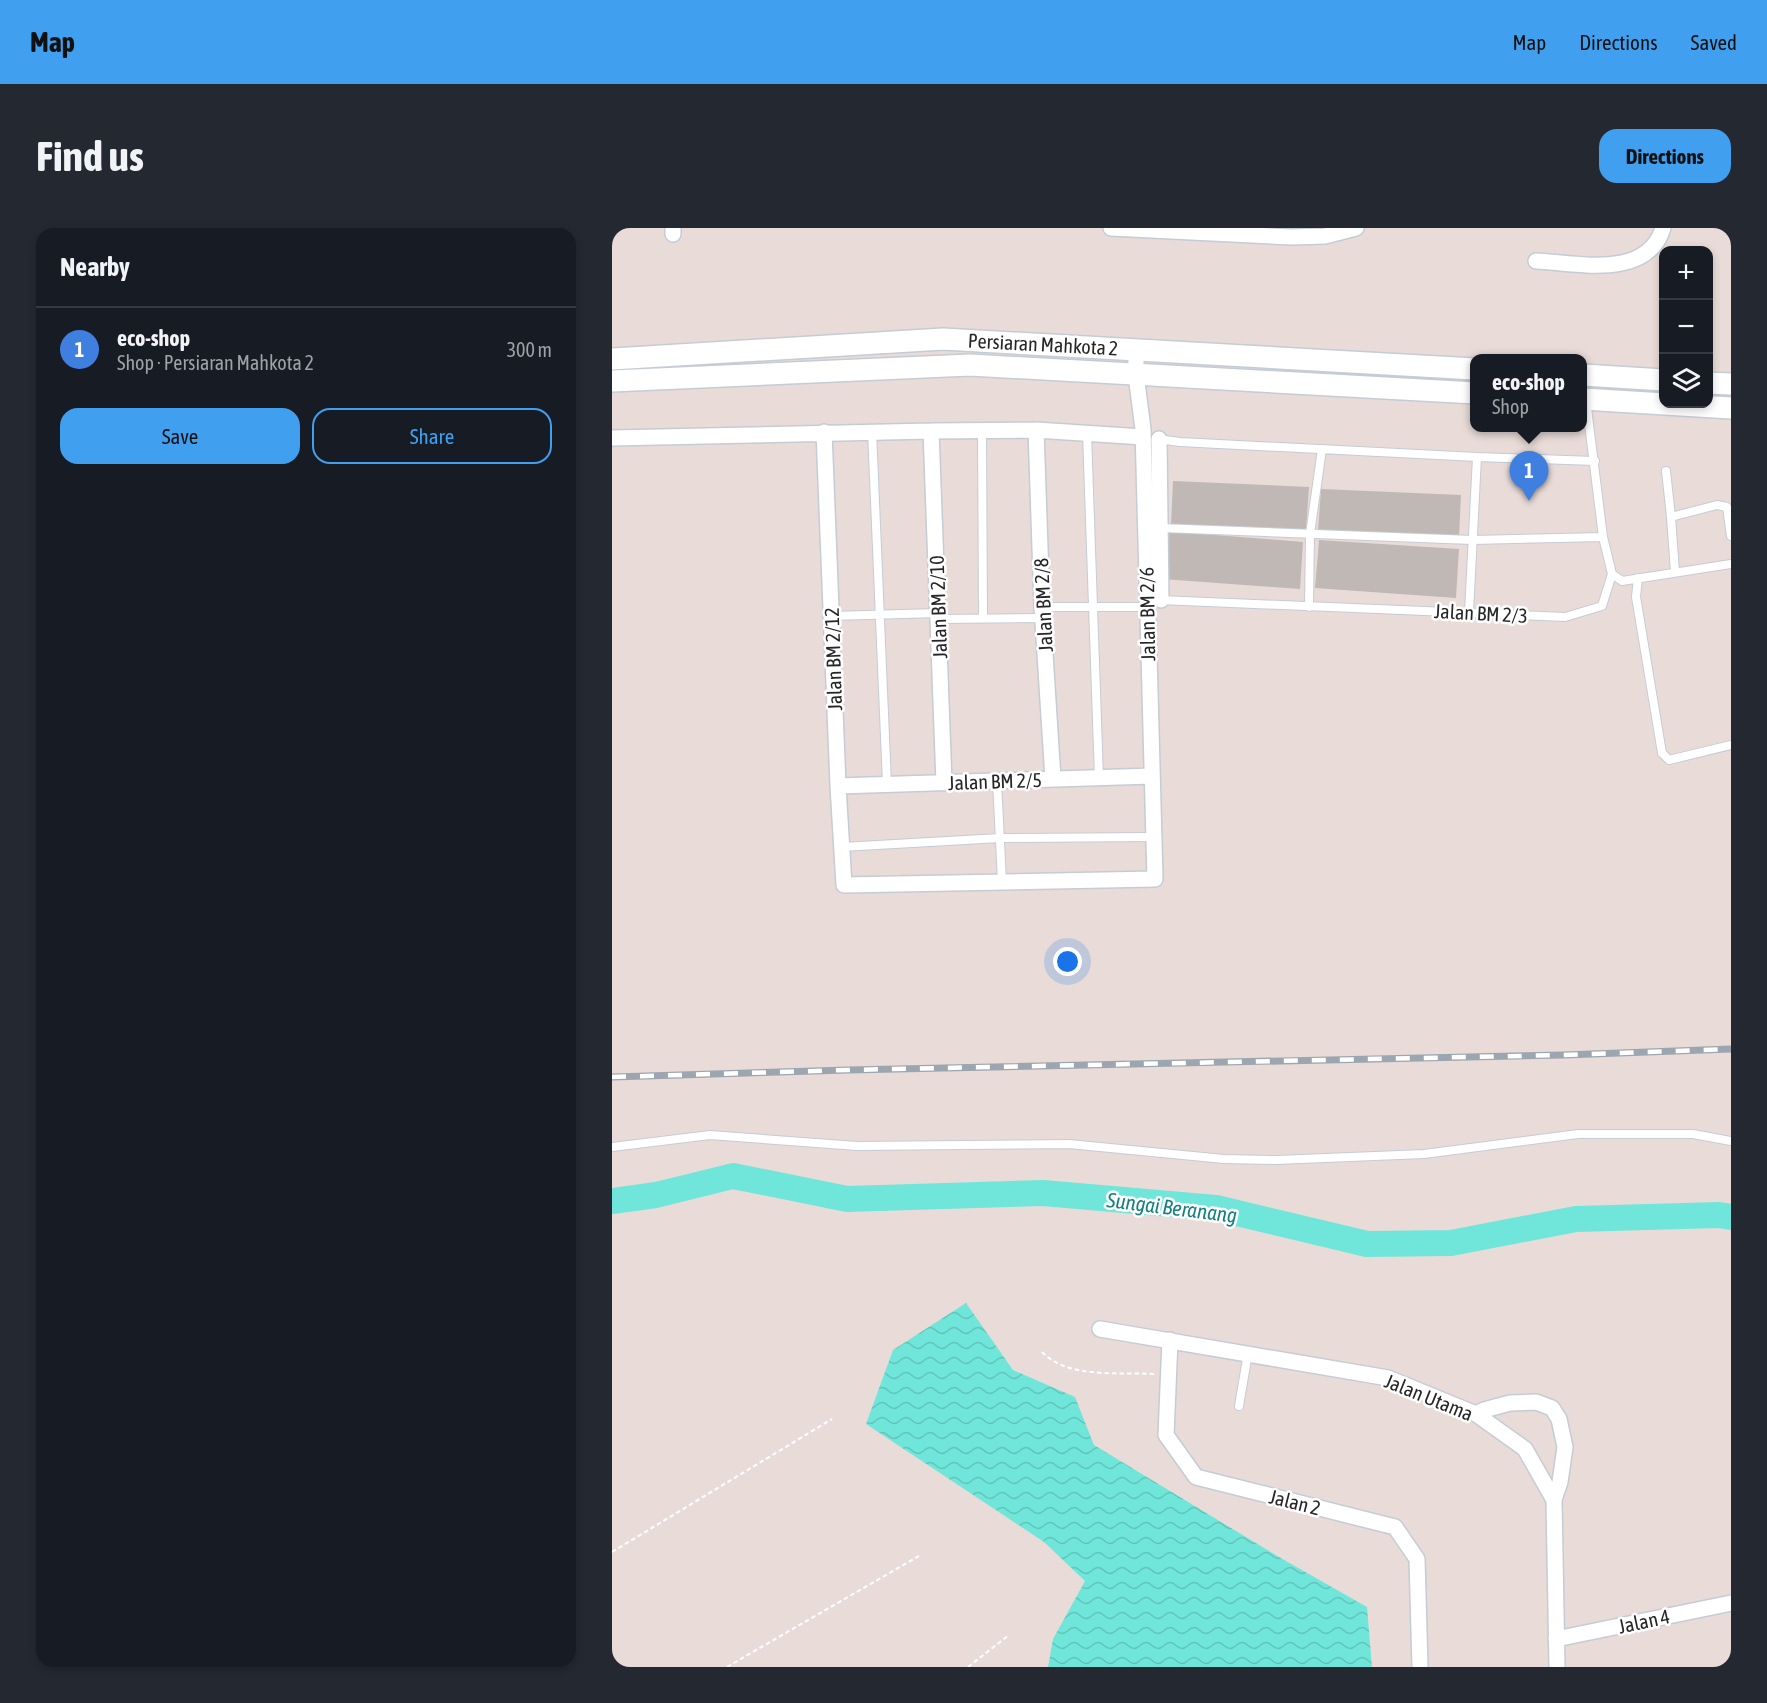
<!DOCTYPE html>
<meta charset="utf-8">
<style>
body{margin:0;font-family:"Asap Condensed",sans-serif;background:#242831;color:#f1f3f6}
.controls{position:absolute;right:18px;top:18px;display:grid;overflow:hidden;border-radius:12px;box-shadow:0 3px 9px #0003}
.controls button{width:54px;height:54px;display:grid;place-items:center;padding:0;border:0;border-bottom:2px solid #363941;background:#171b24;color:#f1f3f6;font:30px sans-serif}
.you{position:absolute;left:456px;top:734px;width:21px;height:21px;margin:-15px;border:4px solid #fff;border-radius:50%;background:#1a73e8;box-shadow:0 0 0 9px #1a73e833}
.badge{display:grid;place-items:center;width:39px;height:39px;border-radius:50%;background:#409fee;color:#fff;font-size:20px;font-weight:700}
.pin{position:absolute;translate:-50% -50px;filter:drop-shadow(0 2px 3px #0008)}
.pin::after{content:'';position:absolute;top:32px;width:21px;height:18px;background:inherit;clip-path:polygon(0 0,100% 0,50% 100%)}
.popup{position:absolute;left:858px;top:126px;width:117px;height:78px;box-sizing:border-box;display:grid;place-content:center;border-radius:12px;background:#171b24;filter:drop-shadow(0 2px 4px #0005);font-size:20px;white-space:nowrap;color:#9ea1a6}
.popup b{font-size:22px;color:#f1f3f6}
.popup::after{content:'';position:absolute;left:50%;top:100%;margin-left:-12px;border:12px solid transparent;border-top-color:#171b24}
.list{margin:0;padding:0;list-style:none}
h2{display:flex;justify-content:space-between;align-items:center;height:78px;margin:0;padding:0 24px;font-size:26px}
h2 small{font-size:20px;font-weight:400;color:#9ea1a6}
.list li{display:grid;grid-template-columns:39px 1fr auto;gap:18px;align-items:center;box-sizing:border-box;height:84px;padding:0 24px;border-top:2px solid #363941}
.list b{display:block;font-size:22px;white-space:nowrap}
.list p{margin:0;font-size:20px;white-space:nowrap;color:#9ea1a6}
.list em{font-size:20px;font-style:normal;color:#9ea1a6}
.actions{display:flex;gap:12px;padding:18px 24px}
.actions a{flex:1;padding:14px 0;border:2px solid #409fee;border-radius:18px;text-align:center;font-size:21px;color:#409fee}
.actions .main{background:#409fee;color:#111}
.icon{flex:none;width:33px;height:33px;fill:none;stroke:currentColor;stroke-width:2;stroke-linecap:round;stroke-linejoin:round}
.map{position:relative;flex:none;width:1119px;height:1439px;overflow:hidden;border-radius:18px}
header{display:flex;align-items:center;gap:36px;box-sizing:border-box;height:84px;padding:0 30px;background:#409fee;color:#111}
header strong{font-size:28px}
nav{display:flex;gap:33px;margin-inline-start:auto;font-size:21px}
.intro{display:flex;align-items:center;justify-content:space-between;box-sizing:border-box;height:144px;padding:0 36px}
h1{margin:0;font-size:42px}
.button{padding:15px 27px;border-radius:18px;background:#409fee;color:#111;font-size:21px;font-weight:700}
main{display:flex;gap:36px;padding:0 36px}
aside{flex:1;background:#171b24;border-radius:18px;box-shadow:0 3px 9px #0003}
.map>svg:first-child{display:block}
</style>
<header>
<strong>Map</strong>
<nav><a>Map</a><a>Directions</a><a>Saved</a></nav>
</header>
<div class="intro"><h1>Find us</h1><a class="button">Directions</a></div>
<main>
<aside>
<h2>Nearby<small></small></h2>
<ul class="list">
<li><span class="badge" style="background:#3f7fe0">1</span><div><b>eco-shop</b><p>Shop · Persiaran Mahkota 2</p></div><em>300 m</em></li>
</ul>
<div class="actions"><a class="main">Save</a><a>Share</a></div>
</aside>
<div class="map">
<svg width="1119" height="1439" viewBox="0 0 1119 1439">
<defs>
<pattern id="water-waves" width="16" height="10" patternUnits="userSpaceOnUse" patternTransform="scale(1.5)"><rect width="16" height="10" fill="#70e6da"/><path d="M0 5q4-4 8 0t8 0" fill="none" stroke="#61c5bb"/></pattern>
</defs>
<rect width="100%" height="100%" fill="#e9dcd8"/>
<path fill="url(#water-waves)" d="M354,1075L401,1142L463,1169L482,1217L667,1329L755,1379L760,1439H436L441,1411L473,1353L432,1314L254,1196L281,1122Z"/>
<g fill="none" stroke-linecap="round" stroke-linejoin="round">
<path stroke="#70e6da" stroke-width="26" d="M0,973L44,967L121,948L235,971L431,965L604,980L755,1016L839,1015L964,991L1107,987L1119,989"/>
</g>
<path fill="#c0b8b4" d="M561,253L697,259L694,302L559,296Z
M709,261L849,267L847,309L706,303Z
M554,303L691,314L688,361L550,351Z
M707,312L847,321L844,370L703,360Z"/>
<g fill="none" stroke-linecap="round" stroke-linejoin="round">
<defs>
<path id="lane" d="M260,203L275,556
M370,203L371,390
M475,206L487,550
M545,211L568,214L865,229L857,384
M865,229L983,233
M1054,243L1059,289
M549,300L860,312L991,309
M1063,344L1059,289L1105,277L1115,279L1119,308
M1000,346L1010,353L1119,336
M1026,350L1024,369L1050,525L1057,532L1119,517
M548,372L953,389L990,378L1000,346L991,309L974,172
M430,379H535
M697,379L698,306L710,221
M219,388L326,385
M326,391L431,390
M385,553L390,654
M230,619L388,610L541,609
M0,919L98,907L245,918L457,916L612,931L664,932L812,926L966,906H1081L1119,913
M627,1178L636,1125"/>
<path id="street" d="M499,0L679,9L713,8L744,0
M61,6V0
M924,33C966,35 1035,52 1051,0
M424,202L430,379L441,551
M319,203L332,555
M212,204L226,558L232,657L543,651L531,201L524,147V121
M0,210L319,203L424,202L531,209
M547,211L549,372
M226,558L540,548
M488,1101L776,1150L864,1186L913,1221L942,1272L945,1439
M558,1112L554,1207L584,1249L783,1299L805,1331L808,1439
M864,1186L872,1182L898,1175L924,1174L940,1180L947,1191L953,1219L948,1254L942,1272
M944,1411L1119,1375"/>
<path id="secondary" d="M0,131L331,111L863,141
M971,147L1052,152
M0,153L358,137L863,165
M1096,155L1119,156
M971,171L1119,180"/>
</defs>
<use href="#lane" stroke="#c4ccd4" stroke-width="10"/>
<use href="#street" stroke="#c4ccd4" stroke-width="18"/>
<use href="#secondary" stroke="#c4ccd4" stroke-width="24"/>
<path stroke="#fff" stroke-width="2" stroke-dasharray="4.5 3" stroke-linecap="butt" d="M430,1124C456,1151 507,1144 542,1146
M0,1324L220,1191
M115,1439L307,1328
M356,1439L397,1407"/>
<use href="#lane" stroke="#fff" stroke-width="8"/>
<use href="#street" stroke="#fff" stroke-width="15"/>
<use href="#secondary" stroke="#fff" stroke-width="21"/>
<defs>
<path id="rail" d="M0,849L236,842L952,827L1119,821"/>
</defs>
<use href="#rail" stroke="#9ca6b0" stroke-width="7"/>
<use href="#rail" stroke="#fff" stroke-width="4.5" stroke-dasharray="14" stroke-linecap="butt"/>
</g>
<g text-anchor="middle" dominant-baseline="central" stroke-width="5" stroke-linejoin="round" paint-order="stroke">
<g font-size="20" fill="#262626" stroke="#fff">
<text transform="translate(431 116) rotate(3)">Persiaran Mahkota 2</text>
<text transform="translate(431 377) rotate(-93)">Jalan BM 2/8</text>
<text transform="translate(326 379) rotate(-92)">Jalan BM 2/10</text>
<text transform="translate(869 385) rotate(3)">Jalan BM 2/3</text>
<text transform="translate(535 386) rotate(-91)">Jalan BM 2/6</text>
<text transform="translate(221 431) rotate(-92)">Jalan BM 2/12</text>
<text transform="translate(383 553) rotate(-2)">Jalan BM 2/5</text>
<text transform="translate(817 1169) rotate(22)">Jalan Utama</text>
<text transform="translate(683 1274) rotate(14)">Jalan 2</text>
<text transform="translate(1032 1393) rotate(-12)">Jalan 4</text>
</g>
<g font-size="21" font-style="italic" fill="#15807e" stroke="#fff">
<text transform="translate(560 979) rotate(7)">Sungai Beranang</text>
</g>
</g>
</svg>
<div class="controls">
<button>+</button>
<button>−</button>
<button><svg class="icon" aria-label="layers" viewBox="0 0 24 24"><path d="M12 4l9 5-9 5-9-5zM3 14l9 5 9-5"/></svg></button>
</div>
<div class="you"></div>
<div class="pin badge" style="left:917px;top:273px;background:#3f7fe0">1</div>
<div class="popup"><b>eco-shop</b>Shop</div>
</div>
</main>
